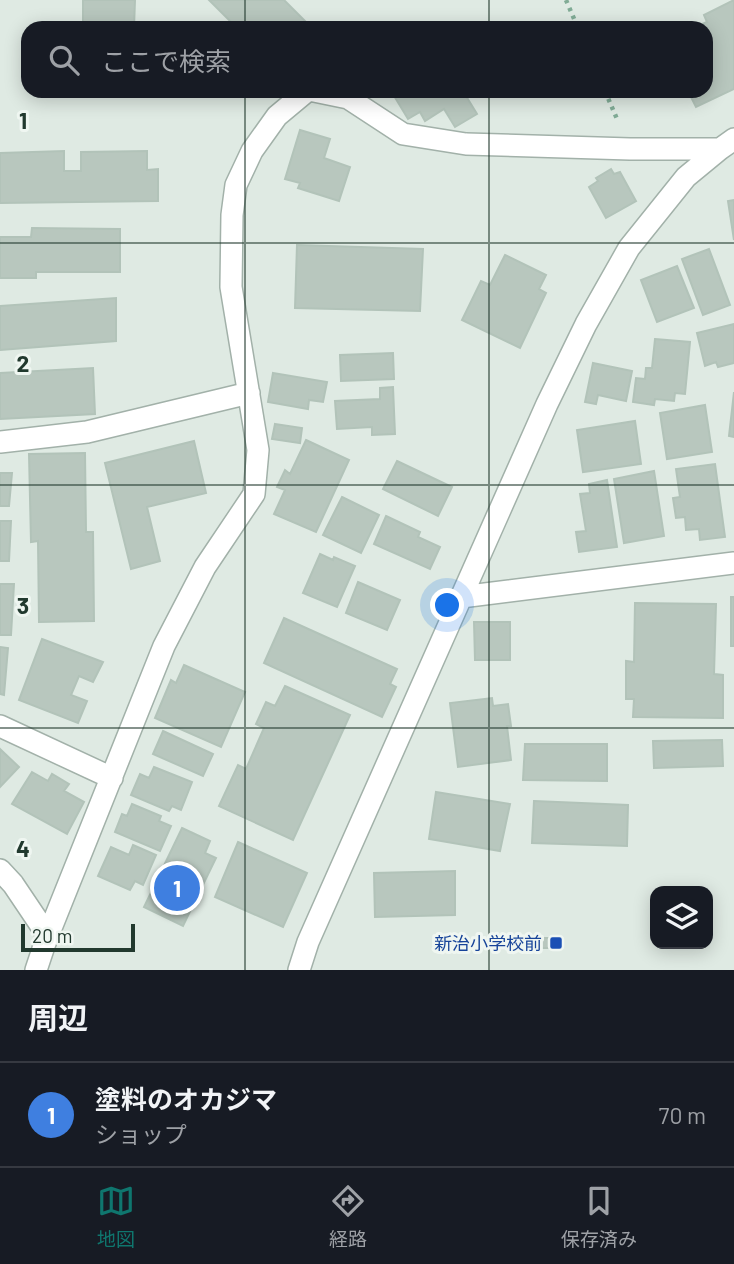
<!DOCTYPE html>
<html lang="ja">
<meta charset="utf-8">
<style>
body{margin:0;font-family:Barlow,"Noto Sans JP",sans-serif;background:#242831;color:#f1f3f6}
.controls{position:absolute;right:21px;bottom:21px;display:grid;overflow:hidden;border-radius:14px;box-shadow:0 4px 18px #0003}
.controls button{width:63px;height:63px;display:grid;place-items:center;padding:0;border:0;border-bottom:2px solid #363941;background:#171b24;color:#f1f3f6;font:35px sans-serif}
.scale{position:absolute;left:21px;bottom:18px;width:114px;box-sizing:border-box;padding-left:7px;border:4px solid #21392e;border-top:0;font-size:19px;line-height:24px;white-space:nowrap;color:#21392e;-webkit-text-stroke:5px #eff6f1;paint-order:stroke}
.you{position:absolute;left:448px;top:606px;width:24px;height:24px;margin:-18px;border:5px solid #fff;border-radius:50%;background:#1a73e8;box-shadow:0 0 0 10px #1a73e833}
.badge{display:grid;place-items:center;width:46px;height:46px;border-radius:50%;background:#0f766e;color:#fff;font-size:23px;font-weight:700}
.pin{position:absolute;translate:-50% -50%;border:4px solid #fff;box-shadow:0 2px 7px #0006}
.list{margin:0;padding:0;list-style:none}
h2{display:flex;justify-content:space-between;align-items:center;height:91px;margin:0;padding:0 28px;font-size:30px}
h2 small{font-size:23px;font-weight:400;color:#9ea1a6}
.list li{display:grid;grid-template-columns:46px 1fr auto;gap:21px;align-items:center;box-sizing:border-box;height:105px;padding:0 28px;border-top:2px solid #363941}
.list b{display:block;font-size:26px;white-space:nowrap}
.list p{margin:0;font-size:23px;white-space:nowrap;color:#9ea1a6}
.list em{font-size:23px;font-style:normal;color:#9ea1a6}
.icon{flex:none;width:38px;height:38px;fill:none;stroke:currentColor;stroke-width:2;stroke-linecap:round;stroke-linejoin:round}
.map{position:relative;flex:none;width:734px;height:970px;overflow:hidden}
.search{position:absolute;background:#171b24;box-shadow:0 4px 18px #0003;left:21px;right:21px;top:21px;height:77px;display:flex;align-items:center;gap:18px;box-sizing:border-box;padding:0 24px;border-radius:21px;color:#9ea1a6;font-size:26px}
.sheet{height:196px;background:#171b24}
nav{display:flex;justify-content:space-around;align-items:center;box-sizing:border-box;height:98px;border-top:2px solid #363941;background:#171b24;font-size:19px;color:#9ea1a6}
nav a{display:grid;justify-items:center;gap:4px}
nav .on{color:#0f766e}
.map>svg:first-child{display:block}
</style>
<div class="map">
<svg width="734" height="970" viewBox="0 0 734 970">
<rect width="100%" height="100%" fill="#dfeae3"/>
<path fill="#b8c7be" stroke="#b2c3b9" stroke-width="2" d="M83,0H135L134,28H83Z
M209,0H284L312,28H237Z
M734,0V89L696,107L688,91H706V28H693L707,22L704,15Z
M398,91H470L472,93L466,96L477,114L455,127L444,109L425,121L420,112L408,119L393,94Z
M300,130L330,139L324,158L350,167L339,201L298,188L300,183L285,179Z
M64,151V171H81V152L147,151V170L158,169V201L0,203V153Z
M611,169L614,174L620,172L636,201L606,218L589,187L598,181L596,178Z
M734,200V240L728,201Z
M32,228L120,229V272H36V278H0V237H31Z
M297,245L423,249L420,311L295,308Z
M709,249L730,305L703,315L682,259Z
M505,255L546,275L539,289L546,293L520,348L462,320L481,281L490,285Z
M677,266L694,308L657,322L641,280Z
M116,298V341L0,350V306Z
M734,324V363L718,367L716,362L705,366L697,333Z
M655,339L690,342L685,394L675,393L674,401L655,399L654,405L633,402L636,378L645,379L646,368H652Z
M393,353L394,379L341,381L340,355Z
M593,363L632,371L626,401L598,395L596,404L585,402Z
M93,368L95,414L0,419V373Z
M273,373L327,382L323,402L309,400L308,409L268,402Z
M393,387L395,434L372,435V427L337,429L335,401L380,399V388Z
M734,392V437L729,436Z
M705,405L712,452L667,459L660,413Z
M635,421L641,464L583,472L577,430Z
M275,424L302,428L300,443L272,439Z
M306,440L349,460L316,532L274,514L285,490L277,487L285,470L290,474Z
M194,441L206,493L147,507L160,561L131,569L105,463Z
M85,453L86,532H93L94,621L39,622L38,541L31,542L29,454Z
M397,461L452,487L438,516L383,489Z
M715,464L725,537L700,540L699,529L686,530L685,517L676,518L673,498L680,497L676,469Z
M654,471L664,536L624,543L614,479Z
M0,473H12L9,506H0Z
M607,480L617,547L579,552L576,532L586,531L580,494L590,493L589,484Z
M342,497L379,515L361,553L323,535Z
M386,516L420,532L418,537L440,547L430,569L374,544Z
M0,521H11L9,561H0Z
M320,554L333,560L334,557L355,566L337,607L303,593Z
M358,582L400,600L387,630L346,613Z
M0,584H14L11,635H0Z
M731,597H734V646H731Z
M635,603L716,604L714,674L723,675V718L633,717L634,699H626V661L634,662Z
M284,618L397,669L390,684L396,687L382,717L264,663Z
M474,622H510V660H475Z
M42,639L103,662L93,682L79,676L71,695L87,701L78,723L19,700Z
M0,647L8,648L4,695L0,694Z
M184,665L245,692L221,747L155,718L171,680L176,683Z
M285,686L350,715L293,840L219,806L238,765L246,769L264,728L256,724L266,702L275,706Z
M492,698L493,706L508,704L511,726H507L511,760L458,767L450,703Z
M163,731L213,754L203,776L153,754Z
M722,740L723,766L654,768L653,741Z
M525,744H607V781L523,780Z
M0,749L19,767L0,787Z
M154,767L192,782L181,810L172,806L169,811L131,795L140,774L149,778Z
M32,772L48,781L52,774L69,784L64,791L84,802L67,834L12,804Z
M436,792L510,804L500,851L429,839Z
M534,801L628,805L627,846L532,843Z
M132,804L161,816L159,821L171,826L160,851L115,832L122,814L127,816Z
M182,828L210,841L205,853L216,858L183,926L144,907Z
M238,842L307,873L283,927L215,897Z
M133,845L156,855L143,885L135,881L130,890L98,876L111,847L129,855Z
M455,871V915L375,917L374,873Z
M539,938H561V948H539Z"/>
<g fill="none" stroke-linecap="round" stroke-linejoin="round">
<defs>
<path id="minor" d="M314,91L348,98L403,134L466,144L630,149H720
M0,442L87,432L249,393
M461,597L734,563
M0,726L112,778
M0,870L13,884L48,936
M36,970L45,943L164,646L205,567L254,494L258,450L231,287L232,215L236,185L252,151L277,116L307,91
M299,970L308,942L547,404L586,324L629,248L686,177L720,149L734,139"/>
</defs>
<use href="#minor" stroke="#a2b1a9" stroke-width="24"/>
<path stroke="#81ac96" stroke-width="4.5" stroke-dasharray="3.5 5" stroke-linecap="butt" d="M566,0L578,28
M605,91L617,119"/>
<use href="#minor" stroke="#fff" stroke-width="21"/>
</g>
<path fill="none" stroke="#21392e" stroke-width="2" stroke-opacity="0.55" d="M245,0V28M489,0V28M245,91V970M489,91V970M0,243H734M0,485H734M0,728H734"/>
<rect fill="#1a4fb4" stroke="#eff6f1" stroke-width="2.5" x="549" y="936" width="14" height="14" rx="3.5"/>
<g text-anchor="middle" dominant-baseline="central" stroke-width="6" stroke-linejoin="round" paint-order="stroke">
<g font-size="18" fill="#164399" stroke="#eff6f1" text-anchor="end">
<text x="542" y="943">新治小学校前</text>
</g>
</g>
<g font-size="23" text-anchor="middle" font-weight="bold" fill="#21392e" stroke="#eff6f1" stroke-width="6" stroke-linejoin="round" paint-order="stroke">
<text x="23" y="129">1</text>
<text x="23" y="372">2</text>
<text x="23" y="614">3</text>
<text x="23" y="857">4</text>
</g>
</svg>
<div class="controls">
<button><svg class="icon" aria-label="layers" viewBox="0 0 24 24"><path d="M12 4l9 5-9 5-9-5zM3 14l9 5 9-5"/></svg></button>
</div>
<div class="scale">20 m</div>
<div class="you"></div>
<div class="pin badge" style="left:177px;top:888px;background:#3f7fe0">1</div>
<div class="search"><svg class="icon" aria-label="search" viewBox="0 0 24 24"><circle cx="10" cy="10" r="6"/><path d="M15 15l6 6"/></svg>ここで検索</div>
</div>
<section class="sheet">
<h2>周辺<small></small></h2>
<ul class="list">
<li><span class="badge" style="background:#3f7fe0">1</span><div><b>塗料のオカジマ</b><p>ショップ</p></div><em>70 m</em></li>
</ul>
</section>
<nav>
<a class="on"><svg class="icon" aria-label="map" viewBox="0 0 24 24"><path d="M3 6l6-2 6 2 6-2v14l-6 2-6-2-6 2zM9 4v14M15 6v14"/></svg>地図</a>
<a><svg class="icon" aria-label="directions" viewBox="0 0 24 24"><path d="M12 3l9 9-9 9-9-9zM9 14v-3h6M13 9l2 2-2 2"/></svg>経路</a>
<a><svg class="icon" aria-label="saved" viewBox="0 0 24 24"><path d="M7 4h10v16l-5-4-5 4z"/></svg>保存済み</a>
</nav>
